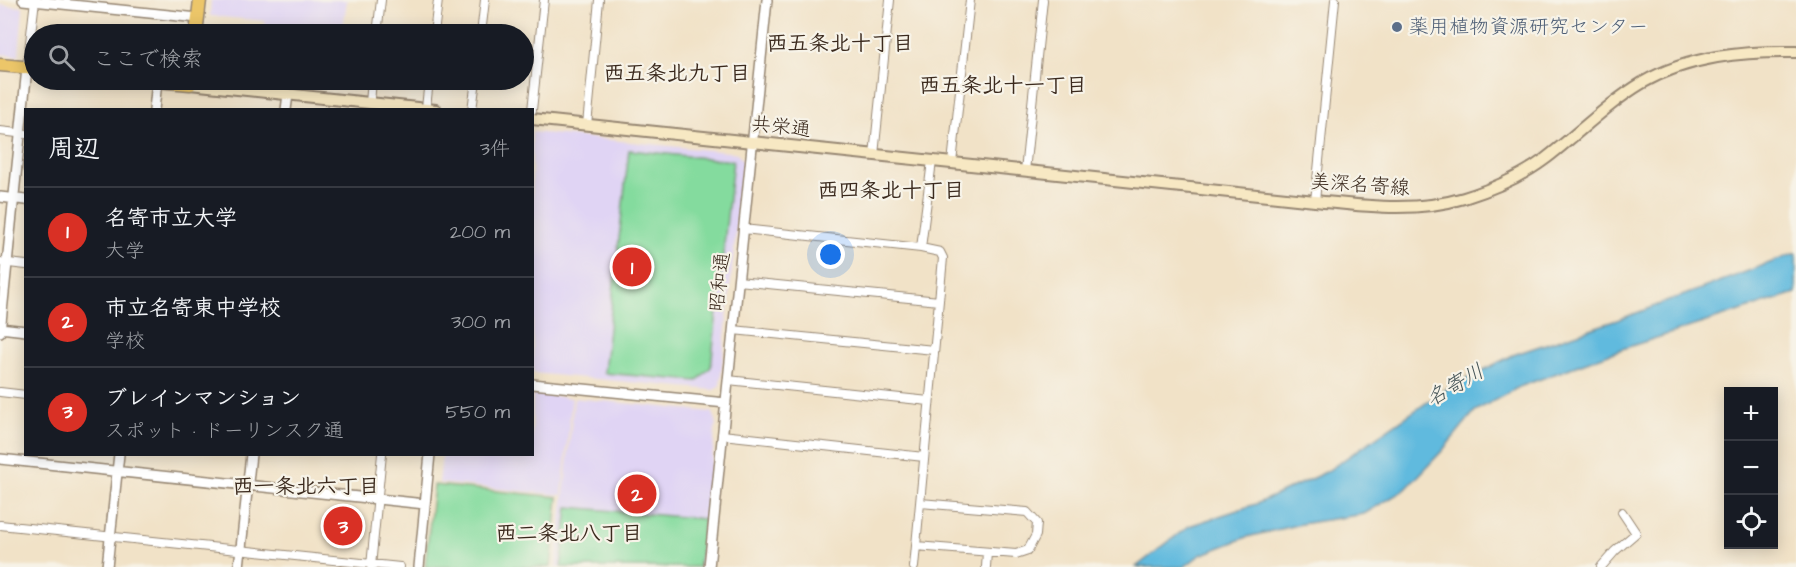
<!DOCTYPE html>
<html lang="ja">
<meta charset="utf-8">
<style>
body{margin:0;font-family:"Architects Daughter","Klee One",sans-serif;background:#20242c;color:#f1f3f6}
.controls{position:absolute;right:18px;bottom:18px;display:grid;overflow:hidden;border-radius:0px;box-shadow:0 3px 15px #0003}
.controls button{width:54px;height:54px;display:grid;place-items:center;padding:0;border:0;border-bottom:2px solid #363941;background:#171b24;color:#f1f3f6;font:30px sans-serif}
.you{position:absolute;left:831px;top:255px;width:21px;height:21px;margin:-15px;border:4px solid #fff;border-radius:50%;background:#1a73e8;box-shadow:0 0 0 9px #1a73e833}
.badge{display:grid;place-items:center;width:39px;height:39px;border-radius:50%;background:#d93025;color:#fff;font-size:20px;font-weight:700}
.pin{position:absolute;translate:-50% -50%;border:3px solid #fff;box-shadow:0 2px 6px #0006}
.list{margin:0;padding:0;list-style:none}
h2{display:flex;justify-content:space-between;align-items:center;height:78px;margin:0;padding:0 24px;font-size:26px}
h2 small{font-size:20px;font-weight:400;color:#9ea1a6}
.list li{display:grid;grid-template-columns:39px 1fr auto;gap:18px;align-items:center;box-sizing:border-box;height:90px;padding:0 24px;border-top:2px solid #363941}
.list b{display:block;font-size:22px;white-space:nowrap}
.list p{margin:0;font-size:20px;white-space:nowrap;color:#9ea1a6}
.list em{font-size:20px;font-style:normal;color:#9ea1a6}
.icon{flex:none;width:33px;height:33px;fill:none;stroke:currentColor;stroke-width:2;stroke-linecap:round;stroke-linejoin:round}
.map{position:relative;flex:none;width:1796px;height:567px;overflow:hidden}
.search{position:absolute;background:#171b24;box-shadow:0 3px 15px #0003;left:24px;top:24px;width:510px;height:66px;display:flex;align-items:center;gap:15px;box-sizing:border-box;padding:0 21px;border-radius:33px;color:#9ea1a6;font-size:22px}
.panel{position:absolute;background:#171b24;box-shadow:0 3px 15px #0003;left:24px;top:108px;width:510px;height:348px;border-radius:0px}
.map>svg:first-child{display:block}
</style>
<div class="map">
<svg width="1796" height="567" viewBox="0 0 1796 567">
<rect width="100%" height="100%" fill="#f7f3e8"/>
<filter id="ink" filterUnits="userSpaceOnUse"><feTurbulence type="fractalNoise" baseFrequency=".0167" numOctaves="2"/><feDisplacementMap in="SourceGraphic" scale="12" xChannelSelector="R" yChannelSelector="G"/><feConvolveMatrix kernelMatrix="1 2 1 2 8 2 1 2 1" color-interpolation-filters="sRGB"/></filter>
<filter id="wash" filterUnits="userSpaceOnUse"><feTurbulence type="fractalNoise" baseFrequency=".008" numOctaves="4" result="noise"/><feDisplacementMap in="SourceGraphic" scale="24" xChannelSelector="R" yChannelSelector="G"/><feGaussianBlur stdDeviation="1.35" result="paint"/><feColorMatrix in="noise" values="0 0 0 0 0 0 0 0 0 0 0 0 0 0 0 0 0 1.4 0 .05"/><feComposite in="paint" operator="in"/></filter>
<g filter="url(#wash)">
<rect width="100%" height="100%" fill="#f1e2c7"/>
<path fill="#e0d4f4" d="M211,0H347L342,34H264L265,21L210,16Z
M0,5L23,7L19,56L0,54Z
M532,132L737,153L743,162L720,385L714,390L533,373Z
M533,394L572,398L562,495L439,483L442,455L532,454Z
M574,398L712,412L716,420L702,567H556Z"/>
<path fill="#84db9e" stroke="#60825e" stroke-width="1.5" d="M629,150L733,161L711,367L697,381L604,373Z
M434,485L558,497L551,567H425Z
M568,507L704,519L699,567H561Z"/>
<path fill="#61bade" stroke="#4e727e" stroke-width="1.5" d="M1796,253V293L1622,349L1519,387L1475,411L1442,451L1406,489L1364,514L1301,524L1247,537L1200,555L1184,567H1136L1189,526L1256,504L1326,472L1445,390L1513,355L1626,317Z"/>
</g>
<g filter="url(#ink)">
<g fill="none" stroke-linecap="round" stroke-linejoin="round">
<defs>
<path id="minor" d="M377,34L381,0
M434,34L438,0
M481,34L485,0
M27,68L35,0
M370,103L372,80
M426,108L429,80
M472,110L476,80
M532,110L544,0
M587,125L599,0
M0,131L26,134
M874,155L890,0
M952,163L970,0
M1025,171L1043,0
M1315,201L1335,0
M743,229L921,248L940,252L943,258L914,567
M921,248L932,161
M0,262L26,265
M738,281L939,301
M733,330L934,350
M728,380L929,401
M0,392L26,395
M722,435L924,457
M0,525L400,567
M916,546L1016,554L1028,550L1036,535L1037,523L1027,512L920,503
M371,566L382,454
M986,567L987,552
M1601,567L1615,551L1636,533L1622,512"/>
<path id="tertiary" d="M23,0L198,18
M154,110L157,81
M286,110L288,94
M0,197L26,200
M0,328L26,331
M0,332L27,68
M532,384L726,403
M0,459L425,504
M107,567L119,454
M239,567L251,454
M419,567L430,454
M709,567L767,0"/>
<path id="secondary" d="M190,84L436,110
M532,119L1315,201C1365,206 1415,213 1464,198C1493,189 1521,177 1545,159C1578,134 1607,104 1642,83C1689,56 1743,51 1796,52"/>
<path id="trunk" d="M196,34L200,0
M0,65L34,68
M145,80L190,84L191,80"/>
</defs>
<use href="#minor" stroke="#968672" stroke-width="10"/>
<use href="#tertiary" stroke="#968672" stroke-width="12"/>
<use href="#secondary" stroke="#968672" stroke-width="14"/>
<use href="#trunk" stroke="#968672" stroke-width="15"/>
<use href="#minor" stroke="#fff" stroke-width="8"/>
<use href="#tertiary" stroke="#fff" stroke-width="9"/>
<use href="#secondary" stroke="#f7e8c3" stroke-width="10"/>
<use href="#trunk" stroke="#ecc669" stroke-width="12"/>
</g>
</g>
<circle fill="#5c6f8a" stroke="#f7f3e8" stroke-width="2" cx="1397" cy="27" r="6"/>
<g text-anchor="middle" dominant-baseline="central" stroke-width="4.5" stroke-linejoin="round" paint-order="stroke">
<g font-size="20" fill="#4e5e75" stroke="#f7f3e8" text-anchor="start">
<text x="1409" y="27">薬用植物資源研究センター</text>
</g>
<g font-size="20" fill="#3b2a1e" stroke="#f7f3e8">
<text transform="translate(781 127) rotate(6)">共栄通</text>
<text transform="translate(1360 185) rotate(4)">美深名寄線</text>
<text transform="translate(720 282) rotate(-84)">昭和通</text>
</g>
<g font-size="21" font-weight="bold" fill="#3b2a1e" stroke="#f7f3e8">
<text x="840" y="43">西五条北十丁目</text>
<text x="677" y="73">西五条北九丁目</text>
<text x="1003" y="85">西五条北十一丁目</text>
<text x="891" y="190">西四条北十丁目</text>
<text x="306" y="486">西一条北六丁目</text>
<text x="569" y="533">西二条北八丁目</text>
</g>
<g font-size="21" font-style="italic" fill="#465558" stroke="#f7f3e8">
<text transform="translate(1455 385) rotate(-30)">名寄川</text>
</g>
</g>
</svg>
<div class="controls">
<button>+</button>
<button>−</button>
<button><svg class="icon" aria-label="locate" viewBox="0 0 24 24"><circle cx="12" cy="12" r="6"/><path d="M12 2v4M12 18v4M2 12h4M18 12h4"/></svg></button>
</div>
<div class="you"></div>
<div class="pin badge" style="left:632px;top:267px">1</div>
<div class="pin badge" style="left:637px;top:494px">2</div>
<div class="pin badge" style="left:343px;top:526px">3</div>
<div class="search"><svg class="icon" aria-label="search" viewBox="0 0 24 24"><circle cx="10" cy="10" r="6"/><path d="M15 15l6 6"/></svg>ここで検索</div>
<section class="panel">
<h2>周辺<small>3件</small></h2>
<ul class="list">
<li><span class="badge">1</span><div><b>名寄市立大学</b><p>大学</p></div><em>200 m</em></li>
<li><span class="badge">2</span><div><b>市立名寄東中学校</b><p>学校</p></div><em>300 m</em></li>
<li><span class="badge">3</span><div><b>ブレインマンション</b><p>スポット · ドーリンスク通</p></div><em>550 m</em></li>
</ul>
</section>
</div>
